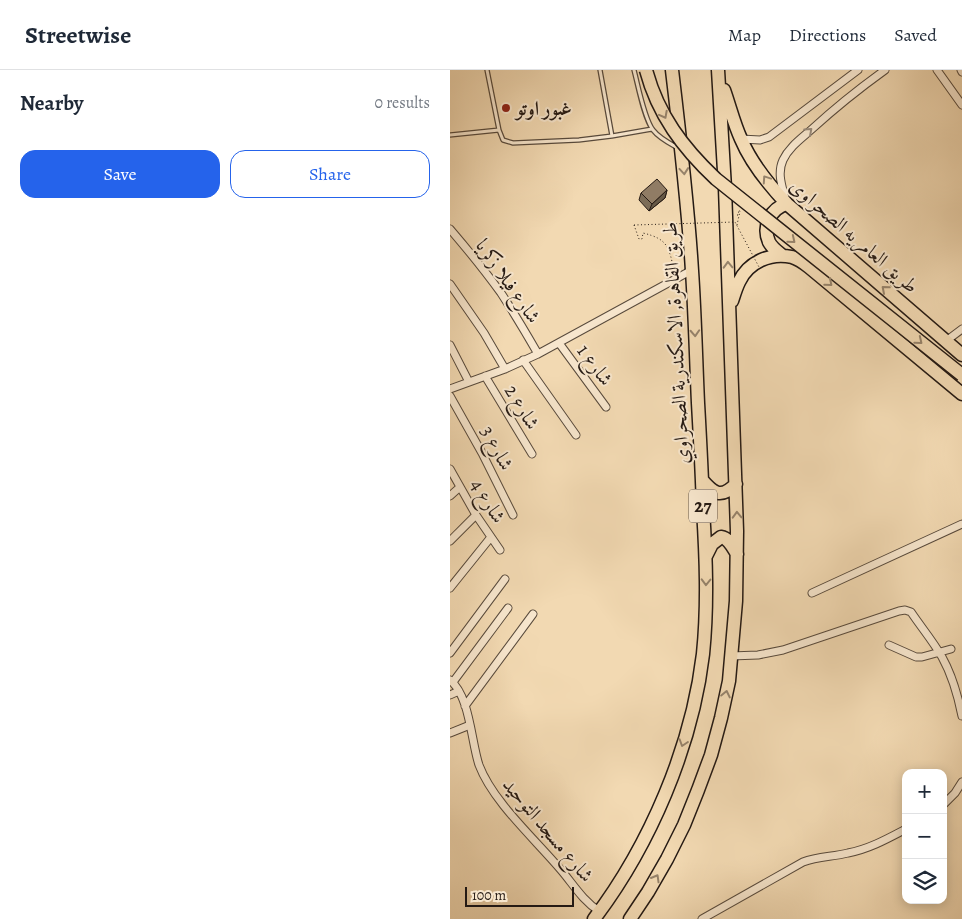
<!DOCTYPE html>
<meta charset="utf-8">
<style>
body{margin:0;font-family:Alegreya,Amiri,serif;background:#f2f2f3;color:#1f2937}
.controls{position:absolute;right:15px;bottom:15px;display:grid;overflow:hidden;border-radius:10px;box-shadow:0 2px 12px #0003}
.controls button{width:45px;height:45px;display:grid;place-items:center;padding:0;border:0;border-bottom:1px solid #e0e1e3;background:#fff;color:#1f2937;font:25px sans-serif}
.scale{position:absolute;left:15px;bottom:12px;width:109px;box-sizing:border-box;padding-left:5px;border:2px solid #251a14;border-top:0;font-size:14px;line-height:18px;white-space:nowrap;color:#251a14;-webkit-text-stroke:4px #f7e6cd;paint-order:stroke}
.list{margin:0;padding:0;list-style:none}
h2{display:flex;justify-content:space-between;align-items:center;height:65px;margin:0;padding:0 20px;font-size:21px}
h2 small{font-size:16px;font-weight:400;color:#747a83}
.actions{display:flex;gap:10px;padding:15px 20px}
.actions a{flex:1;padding:11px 0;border:1px solid #2563eb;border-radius:15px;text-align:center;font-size:18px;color:#2563eb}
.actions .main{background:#2563eb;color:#fff}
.icon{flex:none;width:28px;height:28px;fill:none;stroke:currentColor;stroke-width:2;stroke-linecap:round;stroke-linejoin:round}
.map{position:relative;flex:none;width:512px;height:849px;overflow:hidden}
header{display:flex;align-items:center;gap:30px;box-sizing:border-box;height:70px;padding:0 25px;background:#fff;border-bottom:1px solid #e0e1e3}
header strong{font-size:24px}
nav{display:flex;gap:28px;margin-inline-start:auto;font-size:18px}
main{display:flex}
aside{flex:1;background:#fff}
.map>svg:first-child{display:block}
</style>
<header>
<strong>Streetwise</strong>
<nav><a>Map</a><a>Directions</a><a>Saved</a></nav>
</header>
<main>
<aside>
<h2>Nearby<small>0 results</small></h2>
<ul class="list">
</ul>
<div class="actions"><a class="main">Save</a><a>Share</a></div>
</aside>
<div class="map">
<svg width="512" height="849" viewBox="0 0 512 849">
<rect width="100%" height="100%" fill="#f2d9b2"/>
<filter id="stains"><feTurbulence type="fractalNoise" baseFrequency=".004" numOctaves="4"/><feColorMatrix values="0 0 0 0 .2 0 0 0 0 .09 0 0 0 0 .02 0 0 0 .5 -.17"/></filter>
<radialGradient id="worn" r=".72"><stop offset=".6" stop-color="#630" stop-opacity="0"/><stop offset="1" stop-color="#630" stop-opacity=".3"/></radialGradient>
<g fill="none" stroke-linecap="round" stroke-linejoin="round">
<defs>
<path id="lane" d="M37,0L49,60L53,70L63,73L129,70L162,66L202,59
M150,0L162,66
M184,0C188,15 194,48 203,60C209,68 219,73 228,78
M0,65L49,60"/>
<path id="street" d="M487,0L512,35
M511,0L512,2
M291,69L310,70L319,67L408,0
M335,128C332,116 327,103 333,90C339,77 352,68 362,59C385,38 410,18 435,0
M0,159C18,180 35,201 51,223C64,243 76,263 88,284
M0,214L34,263L55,299
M496,271L512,259
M109,273L156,337
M0,275L19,312
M73,290L126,365
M35,306L82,384
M0,319L55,299L88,284L242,200
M0,326L32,383L63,445
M0,399L26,445L50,480
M0,426L10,417
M0,471L26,445
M0,518L41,467
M362,523L512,454
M439,575L466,587H472L501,579
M0,583L55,509
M281,586L308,585L333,580L449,541L455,540L461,542C471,557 483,571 492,587C502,605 508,626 512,646
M0,610C20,626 21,671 29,695C43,732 85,769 111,800C123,814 133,831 149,841
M3,612L58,538
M0,625L9,621
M15,636L83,544
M0,663L20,655
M493,735L505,723L512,712
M252,849L353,792C368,786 383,787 398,783C419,779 437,769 456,759"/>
<path id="highway" d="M274,20C280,37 284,54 291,69C301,93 319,115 337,134L512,285
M333,186C328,182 322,178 319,172C312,156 321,138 337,134
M282,231C284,225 286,218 289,212C298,192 321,182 342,187C349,189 354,193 359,197L512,324
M252,410C264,424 271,429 286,414
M256,486L262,474L271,467C279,468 283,478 287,484
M144,849C200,775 242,677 253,584C258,535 256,487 253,439C252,403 250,368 248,333C246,289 245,245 242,201C238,134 230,67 222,0
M180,849L198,822L217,789L234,755L248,720L261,685L271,648L279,611L286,531L287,461L275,118L268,0"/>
</defs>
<use href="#lane" stroke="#584a3c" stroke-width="5.5"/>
<use href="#street" stroke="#584a3c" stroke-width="9"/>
<use href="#highway" stroke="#251a14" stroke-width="15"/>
<path stroke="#251a14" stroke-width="1" stroke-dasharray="1 2.5" stroke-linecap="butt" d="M287,145H288L289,140L290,141L287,155
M184,155L189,169H192L193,163C218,169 219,177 224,201"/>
<use href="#lane" stroke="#f7e6cd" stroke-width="3"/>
<use href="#street" stroke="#f7e6cd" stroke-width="7"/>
<use href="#highway" stroke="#f2d9b2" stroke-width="12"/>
<defs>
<path id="highway-bridge" d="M196,0C208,45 233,78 266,109L512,305"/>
</defs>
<use href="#highway-bridge" stroke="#251a14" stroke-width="15" stroke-linecap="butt"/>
<path stroke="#251a14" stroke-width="1" stroke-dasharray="1 2.5" stroke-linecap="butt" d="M184,155L285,152L309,197"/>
<use href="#highway-bridge" stroke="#f2d9b2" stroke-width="12"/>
</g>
<path fill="#7c6c58" stroke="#251a14" d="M217,120L215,128L199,141L189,130L191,123Z"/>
<path fill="#655847" stroke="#251a14" d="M217,120L215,128L199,141L202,134Z"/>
<path fill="#907d66" stroke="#251a14" d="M207,109L217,120L202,134L191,123Z"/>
<defs><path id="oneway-chevron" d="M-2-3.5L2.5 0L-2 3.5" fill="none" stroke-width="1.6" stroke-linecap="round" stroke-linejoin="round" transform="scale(1.25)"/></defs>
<g stroke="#96836b">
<use href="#oneway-chevron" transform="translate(214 45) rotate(62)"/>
<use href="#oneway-chevron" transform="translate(234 101) rotate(85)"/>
<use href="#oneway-chevron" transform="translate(316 109) rotate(-124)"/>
<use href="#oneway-chevron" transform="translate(342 170) rotate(39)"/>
<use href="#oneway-chevron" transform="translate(278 195) rotate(-92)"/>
<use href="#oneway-chevron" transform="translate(379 213) rotate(40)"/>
<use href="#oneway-chevron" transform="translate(435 219) rotate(-139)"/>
<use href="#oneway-chevron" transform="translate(245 263) rotate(87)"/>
<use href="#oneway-chevron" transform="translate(469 271) rotate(39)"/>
<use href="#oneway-chevron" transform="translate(287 445) rotate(-92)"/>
<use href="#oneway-chevron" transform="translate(256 512) rotate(91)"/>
<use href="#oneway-chevron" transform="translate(276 624) rotate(-78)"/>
<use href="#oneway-chevron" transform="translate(233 673) rotate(108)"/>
<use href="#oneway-chevron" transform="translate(206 808) rotate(-60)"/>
</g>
<use stroke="#988a7a" href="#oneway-chevron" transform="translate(359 61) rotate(-42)"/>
<circle fill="#8f2418" stroke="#f7e6cd" stroke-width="2" cx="56" cy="38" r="5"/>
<g text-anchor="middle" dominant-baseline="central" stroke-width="4" stroke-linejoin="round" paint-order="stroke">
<rect fill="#f7e6cd" stroke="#64574c" stroke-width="1" x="239" y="419.5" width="28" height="33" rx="4"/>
<g font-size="19" font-weight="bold" fill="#251a14">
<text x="253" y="436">27</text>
</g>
<g font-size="20" font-weight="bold" fill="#251a14" stroke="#f7e6cd" text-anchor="start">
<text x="66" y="38">غبور اوتو</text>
</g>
<g font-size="20" fill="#251a14" stroke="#f7e6cd">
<text transform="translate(404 166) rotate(41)">طريق العامريه الصحراوى</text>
<text transform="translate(58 211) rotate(55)">شارع فيلا زكريا</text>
<text transform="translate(226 273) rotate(-93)">طريق القاهرة, الاسكندرية الصحراوي</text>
<text transform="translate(145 295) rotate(54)">شارع 1</text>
<text transform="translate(72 337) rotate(59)">شارع 2</text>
<text transform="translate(47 378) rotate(62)">شارع 3</text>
<text transform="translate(38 431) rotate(58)">شارع 4</text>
<text transform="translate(98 760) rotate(50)">شارع مسجد التوحيد</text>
</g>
</g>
<rect width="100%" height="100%" filter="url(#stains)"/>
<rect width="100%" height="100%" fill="url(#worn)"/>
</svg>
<div class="controls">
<button>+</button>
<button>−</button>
<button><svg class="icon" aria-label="layers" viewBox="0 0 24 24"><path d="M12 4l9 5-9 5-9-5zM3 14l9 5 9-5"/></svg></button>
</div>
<div class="scale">100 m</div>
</div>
</main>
